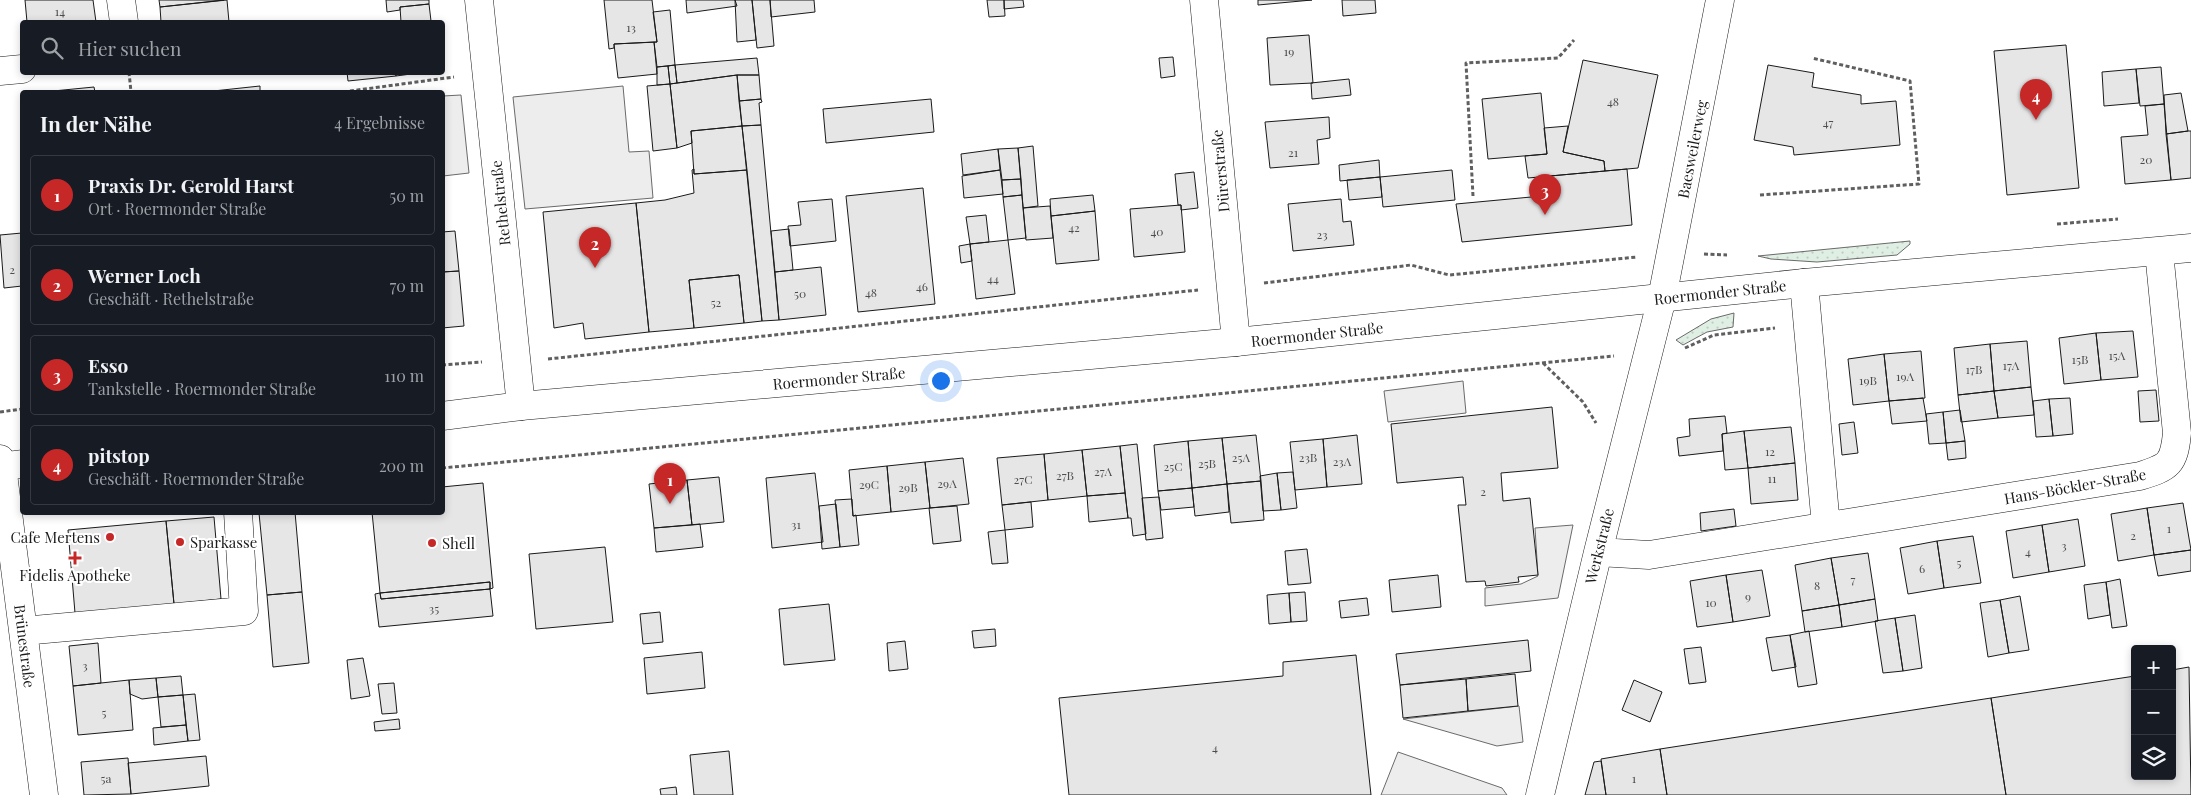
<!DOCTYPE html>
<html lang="de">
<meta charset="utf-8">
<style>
body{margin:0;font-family:"Playfair Display",serif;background:#242831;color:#f1f3f6}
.controls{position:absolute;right:15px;bottom:15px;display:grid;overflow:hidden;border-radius:5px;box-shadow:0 2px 8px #0003}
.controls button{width:45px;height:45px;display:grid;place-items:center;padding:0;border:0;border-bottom:1px solid #363941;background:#171b24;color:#f1f3f6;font:25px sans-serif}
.you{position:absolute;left:940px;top:380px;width:18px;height:18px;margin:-12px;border:4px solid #fff;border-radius:50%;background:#1a73e8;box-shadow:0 0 0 8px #1a73e833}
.badge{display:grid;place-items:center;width:32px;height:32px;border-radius:50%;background:#c62828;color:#fff;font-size:16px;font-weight:700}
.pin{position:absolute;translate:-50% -41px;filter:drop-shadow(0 1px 2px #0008)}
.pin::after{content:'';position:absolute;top:26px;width:18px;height:15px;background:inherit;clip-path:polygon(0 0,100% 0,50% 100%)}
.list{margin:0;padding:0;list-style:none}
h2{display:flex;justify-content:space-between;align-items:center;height:65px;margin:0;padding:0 20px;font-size:21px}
h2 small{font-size:16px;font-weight:400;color:#9ea1a6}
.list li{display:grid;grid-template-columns:32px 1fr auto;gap:15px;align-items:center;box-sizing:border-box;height:80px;margin:0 10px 10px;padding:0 10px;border:1px solid #363941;border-radius:5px}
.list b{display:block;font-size:19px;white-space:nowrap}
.list p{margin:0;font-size:16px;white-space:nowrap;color:#9ea1a6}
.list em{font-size:16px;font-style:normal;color:#9ea1a6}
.icon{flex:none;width:28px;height:28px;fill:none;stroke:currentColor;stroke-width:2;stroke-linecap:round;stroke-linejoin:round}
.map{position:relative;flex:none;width:2191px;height:795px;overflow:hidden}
.search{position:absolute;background:#171b24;box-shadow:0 2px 8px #0003;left:20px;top:20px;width:425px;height:55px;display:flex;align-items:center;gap:12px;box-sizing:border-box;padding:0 18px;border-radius:5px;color:#9ea1a6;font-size:19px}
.panel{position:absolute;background:#171b24;box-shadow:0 2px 8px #0003;left:20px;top:90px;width:425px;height:425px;border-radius:5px}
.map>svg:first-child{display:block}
</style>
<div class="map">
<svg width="2191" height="795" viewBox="0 0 2191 795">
<defs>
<pattern id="grass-dots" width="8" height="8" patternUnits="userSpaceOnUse" patternTransform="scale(1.25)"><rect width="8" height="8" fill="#e0efe3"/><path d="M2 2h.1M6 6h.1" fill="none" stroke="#c0ccc2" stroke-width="1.8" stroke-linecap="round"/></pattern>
</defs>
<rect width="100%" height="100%" fill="#fff"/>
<path fill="url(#grass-dots)" stroke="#6a6a6a" d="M1910,241V244L1897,255L1817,262L1771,259L1758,256Z
M1734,313L1733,327L1707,332L1683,345L1676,340L1711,319Z"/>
<path fill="#ededed" stroke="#6a6a6a" d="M623,86L629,152L649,151L653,198L525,209L513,97Z
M461,95L469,173L443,176V96Z
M1463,381L1466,413L1388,422L1384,391Z
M1573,525L1558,598L1485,606V588L1521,584L1538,576L1535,528Z
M1519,706L1523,742L1497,746L1403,719Z
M1398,752L1502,788L1507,795H1381Z"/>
<path fill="#e6e6e6" stroke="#1a1a1a" d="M25,0H93L96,22H27Z
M159,0H224L160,7Z
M227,0L229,22H161L160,7Z
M386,0H429V4L400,7V10L387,12Z
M604,0H652L657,42L614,44V48L609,49Z
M686,0H735L737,6L687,13Z
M735,0H752L756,40L737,42Z
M752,0H770L774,46L757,48Z
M770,0H814L815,12L771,17Z
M987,0H1004L1005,16L989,17Z
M1004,0H1023L1024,7L1004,9Z
M1258,0H1312L1258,5Z
M1342,0H1375L1376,13L1343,16Z
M429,4L431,21L401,22L400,7Z
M670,10L675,65L657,67L654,42H657L653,12Z
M1309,35L1313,83L1270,85L1267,38Z
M654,42L657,74L618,78L614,44Z
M2066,45L2079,188L2007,195L1994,51Z
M1173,57L1175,76L1161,78L1159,58Z
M757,58L759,75H737L677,83L675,65Z
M1583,60L1658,75L1638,168L1605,171L1604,161L1563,152Z
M675,65L677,83L670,84L668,66Z
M1768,65L1814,73L1812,87L1861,95V104L1896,101L1900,145L1794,155L1793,147L1754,140Z
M668,66L670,84L657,85V67Z
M2161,67L2164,104L2140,106L2136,69Z
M2136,69L2139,103L2104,106L2102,72Z
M347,72H396V76L348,81Z
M396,72H426L396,76Z
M737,75H759L761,99L739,101Z
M737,75L742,126L691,131L692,143L677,148L670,84Z
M1349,79L1351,95L1312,99L1311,83Z
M670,84L677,148L653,151L647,86Z
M260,86V92H204Z
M94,87L95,92H43Z
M1541,93L1547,154L1488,159L1482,99Z
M2181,93L2188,131L2166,134L2164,95Z
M761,99L762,102L759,103L761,125L742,126L739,101Z
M931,99L934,132L826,143L823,109Z
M2164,104L2171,180L2125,184L2121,137L2148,135L2145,106Z
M1329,117L1330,138L1317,140L1319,164L1270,168L1265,122Z
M761,125L779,320L762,321L742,126Z
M742,126L747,170L694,174L691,131Z
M1568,126L1563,152L1604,161L1605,171L1528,178L1525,156L1547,154L1544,128Z
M2188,131H2191V178L2171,180L2166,134Z
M1033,146L1038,206L1023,208L1018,148Z
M1018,148L1021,179L1002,180L998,149Z
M998,149L1000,170L963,175L961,154Z
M1379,160L1380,177L1340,181L1339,165Z
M694,169V174L747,170L762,321L744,323L739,275L689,280L694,328L649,332L636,203L665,200L694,193L692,170Z
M1627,169L1632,225L1462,242L1456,204L1542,196L1539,177Z
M1000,170L1003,194L964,198L962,176Z
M1452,170L1455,200L1383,207L1380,177Z
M1194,172L1198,208L1181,210V205H1178L1175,174Z
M1380,177L1382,197L1349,200L1347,180Z
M1021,179L1022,195L1003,197L1002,180Z
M923,188L935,304L858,312L846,196Z
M1022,195L1026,238L1008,240L1003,197Z
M1093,195L1095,211L1051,216L1050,199Z
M832,199L836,241L790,246L788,226L801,225L798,202Z
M1341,199L1343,222L1351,221L1354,245L1293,251L1288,204Z
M636,203L649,332L585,339L583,323L554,328L543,212Z
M1181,205L1185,252L1134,257L1130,209Z
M1050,206L1053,238L1026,240L1023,208Z
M1095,211L1099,260L1056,264L1051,216Z
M986,215L989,242L970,244L966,217Z
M789,229L793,270L775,272L771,231Z
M455,231L459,271L442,272V232Z
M22,233V286L4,288L0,235Z
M1008,240L1015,294L976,299L970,244Z
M970,244L972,261L961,263L959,246Z
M821,267L826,315L779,320L775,272Z
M459,271L464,326L442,328V272Z
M739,275L744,323L694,328L689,280Z
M2133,331L2138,377L2101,380L2096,333Z
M2096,333L2101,380L2064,384L2059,338Z
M2027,341L2031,387L1994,391L1990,344Z
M1990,344L1994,391L1958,395L1954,348Z
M1921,351L1925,398L1889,401L1884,354Z
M1884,354L1889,401L1853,405L1848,359Z
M2031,387L2034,415L1998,418L1994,391Z
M2156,390L2159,421L2140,422L2138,391Z
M1994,391L1998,418L1961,422L1958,395Z
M1923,398L1927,421L1892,424L1889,401Z
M2070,398L2073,434L2053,436L2049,399Z
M2049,399L2053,436L2036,437L2033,401Z
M1552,407L1558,468L1501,473L1503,501L1530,498L1538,575L1518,577L1519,582L1486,586L1485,581L1466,582L1458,505H1466L1463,477L1397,483L1391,424Z
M1960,410L1965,441L1946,443L1943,412Z
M1943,412L1946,443L1929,444L1926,414Z
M1725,416L1727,433L1722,434L1723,451L1679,456L1677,438L1690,436L1689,419Z
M1854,422L1858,453L1842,455L1839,424Z
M1791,427L1795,463L1748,468L1744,431Z
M1744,431L1748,468L1725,470L1722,434Z
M1256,435L1261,481L1227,484L1222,438Z
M1357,435L1362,484L1327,487L1323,439Z
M1222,438L1227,484L1192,488L1188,441Z
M1323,439L1327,487L1295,490L1290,442Z
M1188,441L1192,488L1158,491L1154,445Z
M1965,441L1966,458L1948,460L1946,443Z
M1137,444L1146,534L1133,536L1131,518H1128L1120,446Z
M1120,446L1125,493L1087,496L1082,450Z
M1082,450L1087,496L1048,500L1044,454Z
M1044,454L1048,500L1002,505L997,458Z
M963,458L969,504L930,508L925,462Z
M925,462L930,508L891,512L887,466Z
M1795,463L1798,500L1751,504L1748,468Z
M887,466L891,512L853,516L849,470Z
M1293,472L1297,508L1281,510L1277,473Z
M815,473L823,542L772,548L766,478Z
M1277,473L1281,510L1263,511L1260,476Z
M719,477L724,522L692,525L687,480Z
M687,480L692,525L654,528L649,484Z
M1261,481L1264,520L1231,523L1227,484Z
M483,483L493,588L490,589V582L380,593L372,512H442V487Z
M1227,484L1229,512L1195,516L1192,488Z
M1192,488L1194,507L1161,510L1158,491Z
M1125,493L1128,518L1089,522L1087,496Z
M1159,497L1163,538L1146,540L1142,498Z
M852,499L853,516L856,515L859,545L840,547L835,500Z
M1031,502L1033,527L1005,530L1002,505Z
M2183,503L2191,550L2154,555L2147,508Z
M836,504L840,547L822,549L819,506Z
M957,506L961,541L933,544L929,508Z
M2147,508L2154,555L2118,561L2111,514Z
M1734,509L1736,526L1701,531L1700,513Z
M295,512L302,592L267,595L259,513Z
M214,517L221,599L174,604L166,521Z
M2078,519L2085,566L2049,572L2042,525Z
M166,521L174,604L75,613L68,530Z
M700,524L703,547L656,552L654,528Z
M2042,525L2049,572L2013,578L2006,531Z
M1005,530L1008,563L992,564L988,532Z
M1973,536L1981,583L1944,588L1937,541Z
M1937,541L1944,588L1908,594L1900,548Z
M605,547L613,622L536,629L529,554Z
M1307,549L1311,583L1288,585L1285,551Z
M2191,550V571L2158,576L2154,555Z
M1868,553L1875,599L1839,605L1831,558Z
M1831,558L1839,605L1802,611L1795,565Z
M1762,570L1770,616L1733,622L1726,575Z
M1438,575L1441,607L1392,612L1389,580Z
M1726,575L1733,622L1697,627L1690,581Z
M2120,579L2127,626L2112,628L2106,582Z
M490,582V589L381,599L380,593Z
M2106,582L2110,615L2088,619L2084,585Z
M490,589L493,616L379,627L375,594L380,593L381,599Z
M302,592L309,663L273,667L267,595Z
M1305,592L1307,621L1291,622L1289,593Z
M1289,593L1291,622L1269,624L1267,595Z
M2020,596L2029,650L2009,653L2000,600Z
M1367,598L1369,615L1341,618L1339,601Z
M1875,599L1878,621L1842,627L1839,605Z
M2000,600L2009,653L1988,657L1980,603Z
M829,604L835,660L784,665L779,609Z
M1839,605L1842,627L1805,632L1802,611Z
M660,612L663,642L643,644L640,614Z
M1915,615L1922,668L1903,671L1895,618Z
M1895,618L1903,671L1883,673L1875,621Z
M995,629L996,646L974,648L972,631Z
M1809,631L1817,684L1798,687L1790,635Z
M1790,635L1796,667L1772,671L1766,638Z
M1528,640L1531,671L1400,685L1396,654Z
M905,641L908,669L889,671L887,643Z
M98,643L101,683L73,686L69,646Z
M1701,647L1706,682L1689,684L1684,649Z
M702,652L705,688L647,694L644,658Z
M1356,655L1371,795H1069L1059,698L1283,676V662Z
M363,658L370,696L351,699L347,660Z
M2189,667L2191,795H2006L1991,698L2135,676V776H2172V670Z
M1515,674L1518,706L1468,711L1466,679Z
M181,676L183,695L158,697L156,678Z
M156,678L158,697L142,699L130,694L129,680Z
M1466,679L1468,711L1403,718L1400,685Z
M129,680L133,730L78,735L73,686Z
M1634,680L1662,692L1650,722L1622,710Z
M394,683L397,713L382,714L378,684Z
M195,694L200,740L188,741L183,695Z
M183,695L186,725L161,727L158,697Z
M1991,698L2006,795H1667L1660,749Z
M399,719L400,729L375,731L374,722Z
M186,725L188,741L154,745L153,728Z
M1660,749L1667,795H1606L1601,759Z
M729,751L733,795H694L690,755Z
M206,756L209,786L131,794L128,763Z
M128,758L131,794L84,795L81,762Z
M1601,761L1606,795H1585L1594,762Z
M676,787L677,795H661L660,789Z"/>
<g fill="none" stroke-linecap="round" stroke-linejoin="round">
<defs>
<path id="minor" d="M121,0L124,22
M479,0L521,406
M1204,0L1236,342
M0,71L22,69
M1804,283L1826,526
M0,459L2,466L44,795
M1598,552L1649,555L2140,476C2169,467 2174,464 2177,433L2159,252
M23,631L244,611L238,512
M1540,795L1598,552L1662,298L1720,0"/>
<path id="major" d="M442,416L521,406L1236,342L1804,283L2191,248
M0,467L22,464"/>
</defs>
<use href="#minor" stroke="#1a1a1a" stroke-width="29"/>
<use href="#major" stroke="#1a1a1a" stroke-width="29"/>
<path stroke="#5f5f5f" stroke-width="3" stroke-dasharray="4 2.5" stroke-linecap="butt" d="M129,72L131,92
M350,91L454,77
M1760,195L1919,184L1910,81L1812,58
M1473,196L1466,63L1558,58L1574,40
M2057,224L2118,219
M1704,254L1727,255
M1264,283L1411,265L1449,275L1460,274L1637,257
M1685,348L1714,335L1775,328
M548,359L1198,290
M1543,363L1583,402L1596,423
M442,365L482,362
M0,412L22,409
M442,468L1614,356"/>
<use href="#minor" stroke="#fff" stroke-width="28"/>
<use href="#major" stroke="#fff" stroke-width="28"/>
</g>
<g fill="#c62828" stroke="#fff" stroke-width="2">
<circle cx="110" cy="537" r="5"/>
<circle cx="180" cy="542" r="5"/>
<circle cx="432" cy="543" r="5"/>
<path d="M72.5 550.5h5v5h5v5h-5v5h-5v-5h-5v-5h5z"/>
</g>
<g text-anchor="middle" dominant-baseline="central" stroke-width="4" stroke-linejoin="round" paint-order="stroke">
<g font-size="12" fill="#4d4d4d">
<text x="60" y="11">14</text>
<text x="631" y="27">13</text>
<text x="1289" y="51">19</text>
<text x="1613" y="101">48</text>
<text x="1828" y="122">47</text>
<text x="1293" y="152">21</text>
<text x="2146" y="159">20</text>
<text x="1074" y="227">42</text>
<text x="1157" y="231">40</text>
<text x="1322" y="234">23</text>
<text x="12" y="269">2</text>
<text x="993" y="278">44</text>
<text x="922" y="286">46</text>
<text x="871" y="292">48</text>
<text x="800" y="293">50</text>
<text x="716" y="302">52</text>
<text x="2117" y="355">15A</text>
<text x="2080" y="359">15B</text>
<text x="2011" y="365">17A</text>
<text x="1974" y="369">17B</text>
<text x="1905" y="376">19A</text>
<text x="1868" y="380">19B</text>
<text x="1770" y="451">12</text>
<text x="1241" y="457">25A</text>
<text x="1308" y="457">23B</text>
<text x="1342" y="461">23A</text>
<text x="1207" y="463">25B</text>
<text x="1173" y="466">25C</text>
<text x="1103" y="471">27A</text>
<text x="1065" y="475">27B</text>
<text x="1772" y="478">11</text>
<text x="1023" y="479">27C</text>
<text x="947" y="483">29A</text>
<text x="869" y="484">29C</text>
<text x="908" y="487">29B</text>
<text x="1483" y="491">2</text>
<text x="796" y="524">31</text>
<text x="2169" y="528">1</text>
<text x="2133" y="535">2</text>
<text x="2064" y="545">3</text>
<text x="2028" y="551">4</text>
<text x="1959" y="562">5</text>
<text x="1922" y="568">6</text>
<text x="1853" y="579">7</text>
<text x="1817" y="585">8</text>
<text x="1748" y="596">9</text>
<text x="1711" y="602">10</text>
<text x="434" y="608">35</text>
<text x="85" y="665">3</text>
<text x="104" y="712">5</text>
<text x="1215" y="747">4</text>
<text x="106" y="778">5a</text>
<text x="1634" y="778">1</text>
</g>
<g font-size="15" fill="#1a1a1a" stroke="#fff">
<text transform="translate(1692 149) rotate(-79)">Baesweilerweg</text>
<text transform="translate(1220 171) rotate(-95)">Dürerstraße</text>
<text transform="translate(500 203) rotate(-96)">Rethelstraße</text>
<text transform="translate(1720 292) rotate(-6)">Roermonder Straße</text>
<text transform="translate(1317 334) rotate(-6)">Roermonder Straße</text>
<text transform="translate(839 378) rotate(-5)">Roermonder Straße</text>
<text transform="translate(2075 486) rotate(-10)">Hans-Böckler-Straße</text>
<text transform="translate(1599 546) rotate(-76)">Werkstraße</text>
<text transform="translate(25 646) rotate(83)">Brünestraße</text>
</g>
<g font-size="15" fill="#1a1a1a" stroke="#fff" text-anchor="start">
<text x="100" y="537" text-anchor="end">Cafe Mertens</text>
<text x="190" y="542">Sparkasse</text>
<text x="442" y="543">Shell</text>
<text x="75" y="575" text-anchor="middle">Fidelis Apotheke</text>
</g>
</g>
</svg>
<div class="controls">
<button>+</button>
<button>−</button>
<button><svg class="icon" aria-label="layers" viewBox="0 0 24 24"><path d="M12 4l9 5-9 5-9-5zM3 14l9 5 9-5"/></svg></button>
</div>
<div class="you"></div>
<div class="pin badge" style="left:670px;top:504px">1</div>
<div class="pin badge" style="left:595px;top:268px">2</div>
<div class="pin badge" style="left:1545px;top:215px">3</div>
<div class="pin badge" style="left:2036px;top:120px">4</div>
<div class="search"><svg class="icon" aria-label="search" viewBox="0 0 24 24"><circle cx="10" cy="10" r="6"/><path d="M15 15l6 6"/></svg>Hier suchen</div>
<section class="panel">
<h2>In der Nähe<small>4 Ergebnisse</small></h2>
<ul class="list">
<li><span class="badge">1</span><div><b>Praxis Dr. Gerold Harst</b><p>Ort · Roermonder Straße</p></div><em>50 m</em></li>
<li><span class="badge">2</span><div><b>Werner Loch</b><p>Geschäft · Rethelstraße</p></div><em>70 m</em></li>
<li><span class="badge">3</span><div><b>Esso</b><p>Tankstelle · Roermonder Straße</p></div><em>110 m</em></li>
<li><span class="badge">4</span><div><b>pitstop</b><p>Geschäft · Roermonder Straße</p></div><em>200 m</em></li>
</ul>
</section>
</div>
